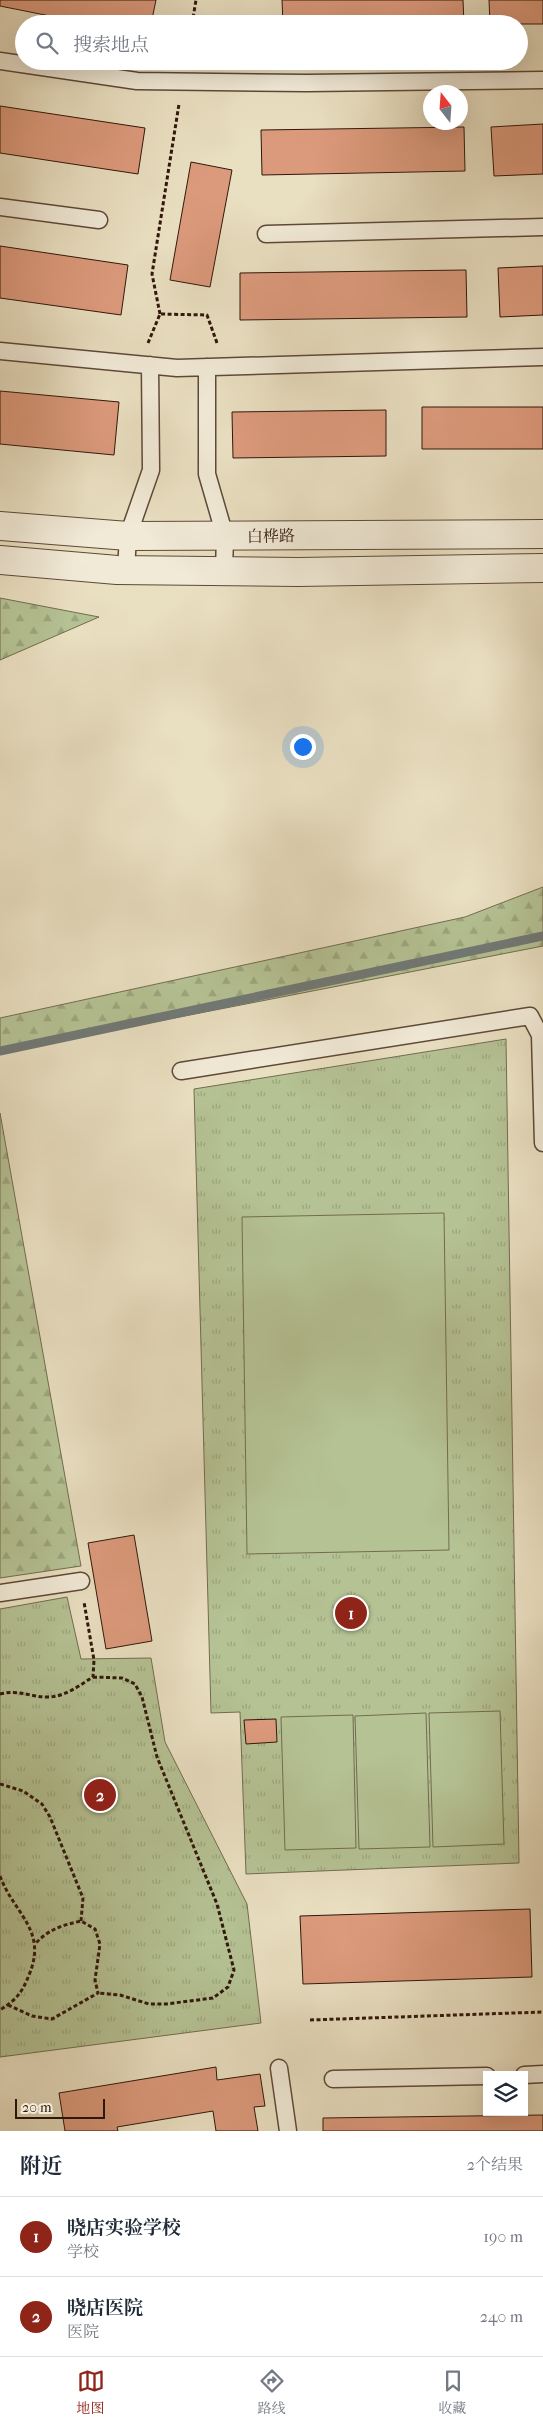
<!DOCTYPE html>
<html lang="zh">
<meta charset="utf-8">
<style>
body{margin:0;font-family:"IM FELL French Canon","Noto Serif SC",serif;background:#f2f2f3;color:#1f2937}
.controls{position:absolute;right:15px;bottom:15px;display:grid;overflow:hidden;border-radius:0px;box-shadow:0 5px 20px #0002}
.controls button{width:45px;height:45px;display:grid;place-items:center;padding:0;border:0;border-bottom:1px solid #e0e1e3;background:#fff;color:#1f2937;font:25px sans-serif}
.compass{position:absolute;left:423px;top:85px;width:45px;height:45px;border-radius:50%;background:#fff;box-shadow:0 5px 20px #0002;rotate:343deg}
.scale{position:absolute;left:15px;bottom:12px;width:90px;box-sizing:border-box;padding-left:5px;border:2px solid #30170b;border-top:0;font-size:14px;line-height:18px;white-space:nowrap;color:#30170b;-webkit-text-stroke:4px #f1ead7;paint-order:stroke}
.you{position:absolute;left:302px;top:746px;width:18px;height:18px;margin:-12px;border:4px solid #fff;border-radius:50%;background:#1a73e8;box-shadow:0 0 0 8px #1a73e833}
.badge{display:grid;place-items:center;width:32px;height:32px;border-radius:50%;background:#8f2418;color:#fff;font-size:16px;font-weight:700}
.pin{position:absolute;translate:-50% -50%;border:2px solid #fff;box-shadow:0 1px 5px #0006}
.list{margin:0;padding:0;list-style:none}
h2{display:flex;justify-content:space-between;align-items:center;height:65px;margin:0;padding:0 20px;font-size:21px}
h2 small{font-size:16px;font-weight:400;color:#747a83}
.list li{display:grid;grid-template-columns:32px 1fr auto;gap:15px;align-items:center;box-sizing:border-box;height:80px;padding:0 20px;border-top:1px solid #e0e1e3}
.list b{display:block;font-size:19px;white-space:nowrap}
.list p{margin:0;font-size:16px;white-space:nowrap;color:#747a83}
.list em{font-size:16px;font-style:normal;color:#747a83}
.icon{flex:none;width:28px;height:28px;fill:none;stroke:currentColor;stroke-width:2;stroke-linecap:round;stroke-linejoin:round}
.map{position:relative;flex:none;width:543px;height:2131px;overflow:hidden}
.search{position:absolute;background:#fff;box-shadow:0 5px 20px #0002;left:15px;right:15px;top:15px;height:55px;display:flex;align-items:center;gap:12px;box-sizing:border-box;padding:0 18px;border-radius:28px;color:#747a83;font-size:19px}
.sheet{height:225px;background:#fff}
nav{display:flex;justify-content:space-around;align-items:center;box-sizing:border-box;height:70px;border-top:1px solid #e0e1e3;background:#fff;font-size:14px;color:#747a83}
nav a{display:grid;justify-items:center;gap:2px}
nav .on{color:#8f2418}
.map>svg:first-child{display:block}
</style>
<div class="map">
<svg width="543" height="2131" viewBox="0 0 543 2131">
<defs>
<pattern id="grass-tufts" width="24" height="20" patternUnits="userSpaceOnUse" patternTransform="scale(1.25)"><rect width="24" height="20" fill="#b5c294"/><path d="M3 7l-1-3M5 7V3M7 7l1-3M15 17l-1-3M17 17v-4M19 17l1-3" fill="none" stroke="#9ca67e"/></pattern>
<pattern id="forest-firs" width="22" height="20" patternUnits="userSpaceOnUse" patternTransform="scale(1.25)"><rect width="22" height="20" fill="#b5c294"/><path d="M5 1l3.5 6h-7zM16 11l3.5 6h-7z" fill="#9ca67e"/></pattern>
</defs>
<rect width="100%" height="100%" fill="#e9dfc1"/>
<filter id="stains"><feTurbulence type="fractalNoise" baseFrequency=".004" numOctaves="4"/><feColorMatrix values="0 0 0 0 .2 0 0 0 0 .09 0 0 0 0 .02 0 0 0 .5 -.17"/></filter>
<radialGradient id="worn" r=".72"><stop offset=".6" stop-color="#630" stop-opacity="0"/><stop offset="1" stop-color="#630" stop-opacity=".3"/></radialGradient>
<path fill="url(#grass-tufts)" stroke="#726c50" d="M506,1039L519,1863L246,1874L240,1712L211,1713L194,1089Z
M67,1597L81,1659L151,1658L165,1742L247,1904L261,2023L0,2057V1609Z"/>
<path fill="url(#forest-firs)" stroke="#726c50" d="M0,598L99,617L0,660Z
M543,887V946L0,1052V1018L465,917Z
M0,1113L81,1566L0,1578Z"/>
<path fill="#b5c294" stroke="#726c50" d="M444,1213L449,1550L247,1554L242,1217Z
M500,1711L504,1844L433,1847L429,1713Z
M426,1713L430,1847L359,1849L355,1716Z
M353,1715L356,1848L285,1850L281,1717Z"/>
<g fill="none" stroke-linecap="round" stroke-linejoin="round">
<path stroke="#717976" stroke-width="9" d="M0,1051L543,936"/>
</g>
<path fill="#dc9a7c" stroke="#30170b" d="M0,0H156L151,24H90L0,6Z
M282,0H463L464,24H283Z
M489,0H543V24H490Z
M0,106L145,128L138,174L0,153Z
M543,124V174L494,176L491,127Z
M464,127L465,171L262,175L261,130Z
M191,162L232,170L210,287L170,280Z
M0,246L128,265L121,315L0,298Z
M543,266V315L500,317L498,268Z
M466,270L467,317L240,320V273Z
M0,391L119,402L114,455L0,444Z
M422,407H543V449H422Z
M386,410V456L233,458L232,412Z
M134,1535L152,1641L106,1649L88,1543Z
M276,1719L277,1742L246,1744L244,1720Z
M530,1909L532,1977L303,1984L300,1916Z
M216,2067L217,2080L260,2074L265,2106L254,2107L258,2131H216L213,2111L117,2127L118,2131H65L59,2093Z
M543,2115V2131H323V2118Z"/>
<g fill="none" stroke-linecap="round" stroke-linejoin="round">
<defs>
<path id="service" d="M0,61L137,81L307,83L543,80
M0,207L99,220
M266,234L543,227
M0,351L177,368L543,357
M207,367V474L225,536L224,571
M126,570L128,536L151,470L150,365
M181,1071L530,1016L540,1035L543,1143
M0,1593L81,1581
M279,2068L288,2131
M524,2075L543,2074
M333,2079L487,2076"/>
<path id="tertiary" d="M0,526L128,536L543,534
M0,560L117,570L298,572L543,568"/>
</defs>
<use href="#service" stroke="#5e4938" stroke-width="19"/>
<use href="#tertiary" stroke="#5e4938" stroke-width="30"/>
<path stroke="#30170b" stroke-width="3" stroke-dasharray="4 2.5" stroke-linecap="butt" d="M192,24L196,0
M160,314L152,274L179,104
M148,343L160,314L207,315L217,343
M93,1677L122,1678L135,1684L142,1697L157,1757L217,1904L234,1970L228,1987L213,1998L166,2004H149L120,1995L98,1993
M0,1694C20,1689 32,1698 50,1697C66,1696 80,1685 93,1677L94,1660L84,1602
M0,1784L23,1791L42,1804L50,1817L83,1898L81,1921
M0,1876C14,1914 48,1930 29,1975C22,1993 16,2000 0,2010
M8,2005L32,2016L52,2019L98,1993L95,1980L100,1944L95,1929L81,1921C63,1925 49,1929 36,1943
M310,2020L543,2012"/>
<use href="#service" stroke="#f1ead7" stroke-width="16"/>
<use href="#tertiary" stroke="#f1ead7" stroke-width="28"/>
</g>
<g text-anchor="middle" dominant-baseline="central" stroke-width="4" stroke-linejoin="round" paint-order="stroke">
<g font-size="16" fill="#30170b" stroke="#f1ead7">
<text transform="translate(271 536) rotate(-1)">白桦路</text>
</g>
</g>
<rect width="100%" height="100%" filter="url(#stains)"/>
<rect width="100%" height="100%" fill="url(#worn)"/>
</svg>
<div class="controls">
<button><svg class="icon" aria-label="layers" viewBox="0 0 24 24"><path d="M12 4l9 5-9 5-9-5zM3 14l9 5 9-5"/></svg></button>
</div>
<svg class="compass" viewBox="-18 -18 36 36"><path d="M0-13l5 13h-10z" fill="#e53935"/><path d="M0 13l5-13h-10z" fill="#747a83"/></svg>
<div class="scale">20 m</div>
<div class="you"></div>
<div class="pin badge" style="left:351px;top:1613px">1</div>
<div class="pin badge" style="left:100px;top:1795px">2</div>
<div class="search"><svg class="icon" aria-label="search" viewBox="0 0 24 24"><circle cx="10" cy="10" r="6"/><path d="M15 15l6 6"/></svg>搜索地点</div>
</div>
<section class="sheet">
<h2>附近<small>2个结果</small></h2>
<ul class="list">
<li><span class="badge">1</span><div><b>晓店实验学校</b><p>学校</p></div><em>190 m</em></li>
<li><span class="badge">2</span><div><b>晓店医院</b><p>医院</p></div><em>240 m</em></li>
</ul>
</section>
<nav>
<a class="on"><svg class="icon" aria-label="map" viewBox="0 0 24 24"><path d="M3 6l6-2 6 2 6-2v14l-6 2-6-2-6 2zM9 4v14M15 6v14"/></svg>地图</a>
<a><svg class="icon" aria-label="directions" viewBox="0 0 24 24"><path d="M12 3l9 9-9 9-9-9zM9 14v-3h6M13 9l2 2-2 2"/></svg>路线</a>
<a><svg class="icon" aria-label="saved" viewBox="0 0 24 24"><path d="M7 4h10v16l-5-4-5 4z"/></svg>收藏</a>
</nav>
